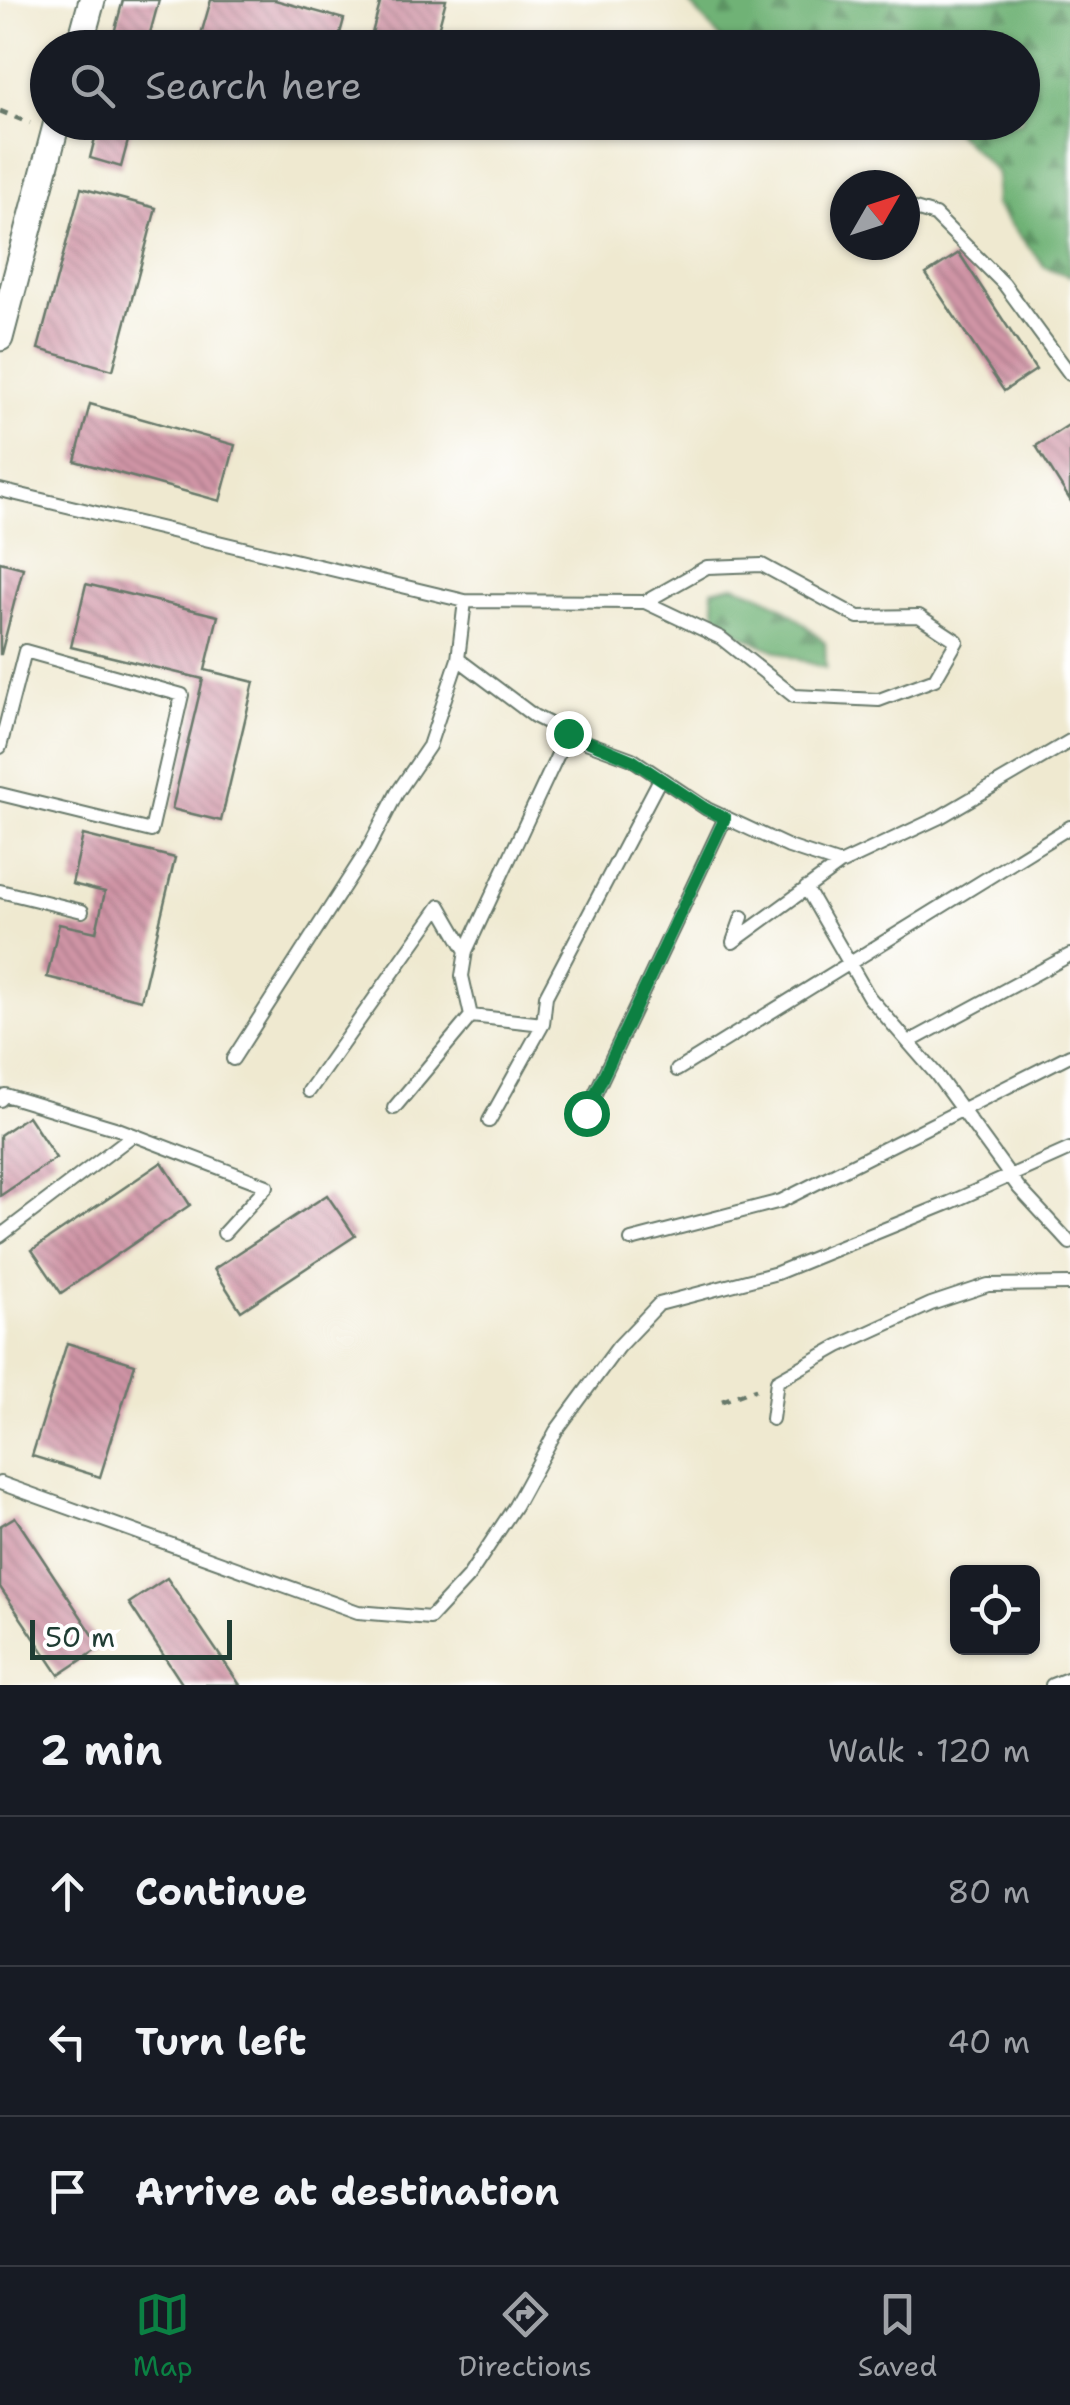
<!DOCTYPE html>
<meta charset="utf-8">
<style>
body{margin:0;font-family:"Shantell Sans",sans-serif;background:#242831;color:#f1f3f6}
.controls{position:absolute;right:30px;bottom:30px;display:grid;overflow:hidden;border-radius:15px;box-shadow:0 2px 8px #0004}
.controls button{width:90px;height:90px;display:grid;place-items:center;padding:0;border:0;border-bottom:2px solid #363941;background:#171b24;color:#f1f3f6;font:50px sans-serif}
.compass{position:absolute;left:830px;top:170px;width:90px;height:90px;border-radius:50%;background:#171b24;box-shadow:0 2px 8px #0004;rotate:51deg}
.scale{position:absolute;left:30px;bottom:25px;width:202px;box-sizing:border-box;padding-left:10px;border:5px solid #1f3d34;border-top:0;font-size:28px;line-height:35px;white-space:nowrap;color:#1f3d34;-webkit-text-stroke:8px #fff;paint-order:stroke}
.stop{position:absolute;width:30px;height:30px;margin:-22px;border:8px solid #0b8043;border-radius:50%;background:#fff}
.stop.end{background:#0b8043;border-color:#fff;box-shadow:0 2px 10px #0008}
.list{margin:0;padding:0;list-style:none}
h2{display:flex;justify-content:space-between;align-items:center;height:130px;margin:0;padding:0 40px;font-size:42px}
h2 small{font-size:32px;font-weight:400;color:#9ea1a6}
.list li{display:grid;grid-template-columns:65px 1fr auto;gap:30px;align-items:center;box-sizing:border-box;height:150px;padding:0 40px;border-top:2px solid #363941}
.list b{display:block;font-size:38px;white-space:nowrap}
.list em{font-size:32px;font-style:normal;color:#9ea1a6}
.icon{flex:none;width:55px;height:55px;fill:none;stroke:currentColor;stroke-width:2;stroke-linecap:round;stroke-linejoin:round}
.map{position:relative;flex:none;width:1070px;height:1685px;overflow:hidden}
.search{position:absolute;background:#171b24;box-shadow:0 2px 8px #0004;left:30px;right:30px;top:30px;height:110px;display:flex;align-items:center;gap:25px;box-sizing:border-box;padding:0 35px;border-radius:55px;color:#9ea1a6;font-size:38px}
.sheet{height:580px;background:#171b24}
nav{display:flex;justify-content:space-around;align-items:center;box-sizing:border-box;height:140px;border-top:2px solid #363941;background:#171b24;font-size:28px;color:#9ea1a6}
nav a{display:grid;justify-items:center;gap:5px}
nav .on{color:#0b8043}
.map>svg:first-child{display:block}
</style>
<div class="map">
<svg width="1070" height="1685" viewBox="0 0 1070 1685">
<defs>
<pattern id="forest-firs" width="22" height="20" patternUnits="userSpaceOnUse" patternTransform="scale(2.5)"><rect width="22" height="20" fill="#6fb276"/><path d="M5 1l3.5 6h-7zM16 11l3.5 6h-7z" fill="#5b9262"/></pattern>
<pattern id="building-back-hatch" width="6" height="6" patternUnits="userSpaceOnUse" patternTransform="scale(2.5)"><rect width="6" height="6" fill="#d094a6"/><path d="M-1 5l2 2M0 0l6 6M5-1l2 2" fill="none" stroke="#a87a88"/></pattern>
</defs>
<rect width="100%" height="100%" fill="#fff"/>
<filter id="ink" filterUnits="userSpaceOnUse"><feTurbulence type="fractalNoise" baseFrequency=".01" numOctaves="2"/><feDisplacementMap in="SourceGraphic" scale="20" xChannelSelector="R" yChannelSelector="G"/><feConvolveMatrix kernelMatrix="1 2 1 2 8 2 1 2 1" color-interpolation-filters="sRGB"/></filter>
<filter id="wash" filterUnits="userSpaceOnUse"><feTurbulence type="fractalNoise" baseFrequency=".0048" numOctaves="4" result="noise"/><feDisplacementMap in="SourceGraphic" scale="40" xChannelSelector="R" yChannelSelector="G"/><feGaussianBlur stdDeviation="2.25" result="paint"/><feColorMatrix in="noise" values="0 0 0 0 0 0 0 0 0 0 0 0 0 0 0 0 0 1.4 0 .05"/><feComposite in="paint" operator="in"/></filter>
<g filter="url(#wash)">
<rect width="100%" height="100%" fill="#efe9d0"/>
<path fill="url(#forest-firs)" stroke="#477855" stroke-width="2.5" d="M687,0H1070V276L1045,267L995,205L997,173L947,123L1022,122V48L728,47Z
M733,585C774,597 795,615 825,643L826,668C787,657 750,643 717,619L712,590Z"/>
<g id="blocks">
<path fill="url(#building-back-hatch)" d="M123,0H159L146,48H110Z
M211,0H275L344,19L336,48H234L200,38Z
M381,0H446L433,48H368Z
M99,122H133L121,167L90,158Z
M81,188L156,208L113,370L38,349Z
M959,253L1036,370L1004,391L926,274Z
M90,404L235,445L220,501L75,461Z
M1070,424V500L1036,446Z
M0,562L23,568L1,654H0Z
M86,584L218,616L205,670L254,682L221,821L172,809L203,679L71,647Z
M83,835L175,858L141,1000L47,977L59,924L96,932L105,892L72,884Z
M28,1116L56,1158L0,1196V1135Z
M162,1162L190,1205L61,1293L32,1250Z
M327,1195L355,1236L241,1311L214,1269Z
M67,1343L135,1364L100,1477L32,1456Z
M15,1517L101,1647L59,1675L0,1587V1526Z
M167,1578L240,1685H183L129,1603Z"/>
</g>
</g>
<g filter="url(#ink)">
<use href="#blocks" fill-opacity="0" stroke="#68796b" stroke-width="2.5"/>
<g fill="none" stroke-linecap="round" stroke-linejoin="round">
<defs>
<path id="service" d="M905,206L935,215L1004,284L1070,374
M0,490L465,601L645,602L721,638L794,696L879,700L935,679L957,641L919,616L858,617L762,565L707,567L645,602
M465,601L458,659L534,716L586,742L632,759L707,809L789,847L840,864L940,817L1070,741
M0,747L25,651L182,695L151,831L0,794
M806,888L869,997L936,1074L1019,1188L1070,1243
M0,891L82,911
M742,917L733,942L840,864
M471,1016L543,1024L489,1121
M543,1024L546,996L660,779
M909,1042L1070,955
M233,1059L368,849L397,793L429,746L458,659
M677,1070L1070,827
M309,1091L440,906L466,951L568,733
M0,1100L5,1095L118,1129L267,1186L224,1233
M394,1108L471,1016L462,976L466,951
M586,1113L725,818
M0,1236L133,1135
M631,1240L781,1201L1070,1055
M772,1419L777,1381L839,1346L931,1304L988,1285L1070,1284
M0,1483L358,1612L430,1618L468,1577L515,1506L556,1431L618,1347L659,1304L777,1273L949,1203L1070,1149
M1052,1685L1070,1678"/>
<path id="minor" d="M79,48L92,0
M0,338L57,122"/>
</defs>
<use href="#service" stroke="#68796b" stroke-width="16"/>
<use href="#minor" stroke="#68796b" stroke-width="29"/>
<path stroke="#68796b" stroke-width="5" stroke-dasharray="8 8" stroke-linecap="butt" d="M0,111L30,123
M722,1401L756,1389"/>
<use href="#service" stroke="#fff" stroke-width="12"/>
<use href="#minor" stroke="#fff" stroke-width="25"/>
</g>
</g>
<g fill="none" stroke-linecap="round" stroke-linejoin="round" filter="url(#ink)">
<path stroke="#0b8043" stroke-width="12" d="M568,733L632,760L706,809L725,818L586,1113"/>
</g>
</svg>
<div class="controls">
<button><svg class="icon" aria-label="locate" viewBox="0 0 24 24"><circle cx="12" cy="12" r="6"/><path d="M12 2v4M12 18v4M2 12h4M18 12h4"/></svg></button>
</div>
<svg class="compass" viewBox="-18 -18 36 36"><path d="M0-13l5 13h-10z" fill="#e53935"/><path d="M0 13l5-13h-10z" fill="#9ea1a6"/></svg>
<div class="scale">50 m</div>
<div class="stop" style="left:586px;top:1113px"></div>
<div class="stop end" style="left:568px;top:733px"></div>
<div class="search"><svg class="icon" aria-label="search" viewBox="0 0 24 24"><circle cx="10" cy="10" r="6"/><path d="M15 15l6 6"/></svg>Search here</div>
</div>
<section class="sheet">
<h2>2 min<small>Walk · 120 m</small></h2>
<ul class="list">
<li><svg class="icon" aria-label="ahead" viewBox="0 0 24 24"><path d="M12 20V5M6 11l6-6 6 6"/></svg><div><b>Continue</b></div><em>80 m</em></li>
<li><svg class="icon" aria-label="left" viewBox="0 0 24 24"><path d="M17 20v-9H6M10 6l-5 5 5 5"/></svg><div><b>Turn left</b></div><em>40 m</em></li>
<li><svg class="icon" aria-label="arrive" viewBox="0 0 24 24"><path d="M6 21V4h12l-3 4 3 4H6"/></svg><div><b>Arrive at destination</b></div></li>
</ul>
</section>
<nav>
<a class="on"><svg class="icon" aria-label="map" viewBox="0 0 24 24"><path d="M3 6l6-2 6 2 6-2v14l-6 2-6-2-6 2zM9 4v14M15 6v14"/></svg>Map</a>
<a><svg class="icon" aria-label="directions" viewBox="0 0 24 24"><path d="M12 3l9 9-9 9-9-9zM9 14v-3h6M13 9l2 2-2 2"/></svg>Directions</a>
<a><svg class="icon" aria-label="saved" viewBox="0 0 24 24"><path d="M7 4h10v16l-5-4-5 4z"/></svg>Saved</a>
</nav>
